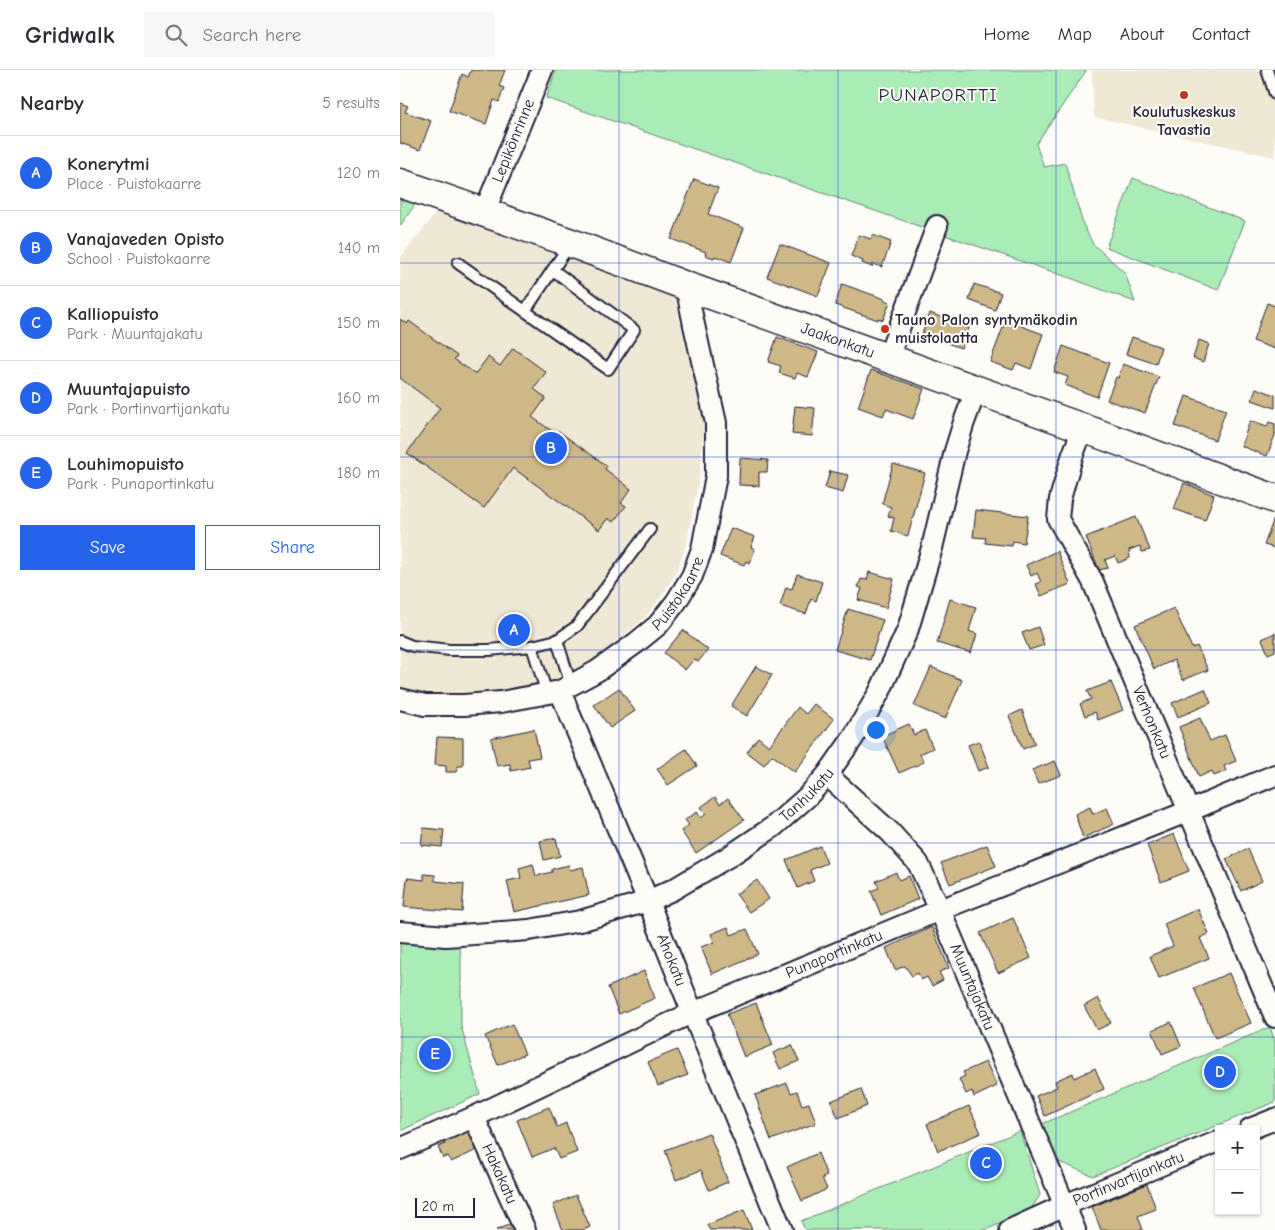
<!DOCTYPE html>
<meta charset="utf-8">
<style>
body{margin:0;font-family:"Comic Neue",sans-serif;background:#f7f7f7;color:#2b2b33}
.controls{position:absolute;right:15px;bottom:15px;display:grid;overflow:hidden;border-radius:0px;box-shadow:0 1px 4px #0004}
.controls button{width:45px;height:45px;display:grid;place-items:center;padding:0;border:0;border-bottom:1px solid #e1e1e2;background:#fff;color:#2b2b33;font:25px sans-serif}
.scale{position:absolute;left:15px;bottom:12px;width:60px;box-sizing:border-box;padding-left:5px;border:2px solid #22223b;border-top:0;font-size:14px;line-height:18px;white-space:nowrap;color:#22223b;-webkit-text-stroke:4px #fdfcf7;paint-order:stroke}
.you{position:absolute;left:475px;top:659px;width:18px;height:18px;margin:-12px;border:4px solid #fff;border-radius:50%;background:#1a73e8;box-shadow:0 0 0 8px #1a73e833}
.badge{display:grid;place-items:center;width:32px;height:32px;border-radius:50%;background:#2563eb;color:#fff;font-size:16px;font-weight:700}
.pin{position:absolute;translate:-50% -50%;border:2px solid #fff;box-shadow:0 1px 5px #0006}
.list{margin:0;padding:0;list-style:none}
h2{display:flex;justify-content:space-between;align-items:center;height:65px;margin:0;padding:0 20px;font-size:21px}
h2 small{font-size:16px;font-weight:400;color:#7c7c81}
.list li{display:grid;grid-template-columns:32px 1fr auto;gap:15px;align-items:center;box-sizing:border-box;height:75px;padding:0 20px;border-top:1px solid #e1e1e2}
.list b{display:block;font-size:19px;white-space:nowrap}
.list p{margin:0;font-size:16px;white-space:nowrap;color:#7c7c81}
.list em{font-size:16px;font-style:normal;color:#7c7c81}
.actions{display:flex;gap:10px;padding:15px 20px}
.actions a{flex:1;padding:11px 0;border:1px solid #2563eb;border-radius:0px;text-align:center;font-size:18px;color:#2563eb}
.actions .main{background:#2563eb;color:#fff}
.icon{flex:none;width:28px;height:28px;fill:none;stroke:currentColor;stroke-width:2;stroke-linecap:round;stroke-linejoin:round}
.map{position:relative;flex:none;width:875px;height:1160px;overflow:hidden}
header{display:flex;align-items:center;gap:30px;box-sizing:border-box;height:70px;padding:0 25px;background:#fff;border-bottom:1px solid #e1e1e2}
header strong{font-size:24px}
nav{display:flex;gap:28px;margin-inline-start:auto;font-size:18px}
.search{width:350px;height:45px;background:#f7f7f7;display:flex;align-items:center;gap:12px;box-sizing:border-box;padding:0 18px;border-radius:0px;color:#7c7c81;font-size:19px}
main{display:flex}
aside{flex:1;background:#fff}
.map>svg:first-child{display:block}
</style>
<header>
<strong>Gridwalk</strong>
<div class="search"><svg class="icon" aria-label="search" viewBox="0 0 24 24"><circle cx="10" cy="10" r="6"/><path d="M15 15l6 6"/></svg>Search here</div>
<nav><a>Home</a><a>Map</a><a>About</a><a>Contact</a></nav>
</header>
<main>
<aside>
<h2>Nearby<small>5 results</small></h2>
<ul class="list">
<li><span class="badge">A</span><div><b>Konerytmi</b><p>Place · Puistokaarre</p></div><em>120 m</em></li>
<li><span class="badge">B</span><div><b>Vanajaveden Opisto</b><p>School · Puistokaarre</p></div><em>140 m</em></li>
<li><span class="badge">C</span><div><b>Kalliopuisto</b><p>Park · Muuntajakatu</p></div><em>150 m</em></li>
<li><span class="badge">D</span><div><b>Muuntajapuisto</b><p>Park · Portinvartijankatu</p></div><em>160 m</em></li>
<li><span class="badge">E</span><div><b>Louhimopuisto</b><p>Park · Punaportinkatu</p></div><em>180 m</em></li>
</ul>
<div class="actions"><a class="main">Save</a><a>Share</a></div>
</aside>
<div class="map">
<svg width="875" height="1160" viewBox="0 0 875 1160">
<rect width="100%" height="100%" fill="#fdfcf7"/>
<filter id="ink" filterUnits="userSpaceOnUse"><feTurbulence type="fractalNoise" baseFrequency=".02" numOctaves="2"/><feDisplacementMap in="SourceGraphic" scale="10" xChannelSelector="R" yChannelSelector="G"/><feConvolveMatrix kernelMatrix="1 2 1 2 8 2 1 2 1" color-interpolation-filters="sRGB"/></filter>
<g filter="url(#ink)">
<path fill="#efe8d5" d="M691,0H875V87L694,47L692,3Z
M39,139L274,224L304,353L300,402L287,472L277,501L263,524L245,548L191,592L155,610L105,621L62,624L22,622L0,617V188Z"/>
<path fill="#aaecb6" stroke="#668778" d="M156,0H686V1L636,74L644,97L665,93L683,154L693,174L725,203L735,232L673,209L146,28Z
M733,108L845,151L818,220L706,177Z
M0,127L17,132L0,156Z
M0,868L59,871L61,888V956L80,1024L0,1061Z
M870,957L875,972V1032L693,1106L657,1091L642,1054Z
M620,1061L640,1125L629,1142L585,1160H405L401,1151Z"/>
<path fill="#cfb887" stroke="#22223b" d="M71,0H105L99,16L104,18L99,32L94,30L86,54L49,41L62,4L68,7Z
M0,33L8,36L5,42L31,51L20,80L0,73Z
M294,109L318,118L308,144L344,158L331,192L315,186L314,188L305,185L306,182L271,169Z
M459,165L471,169L473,165L491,172L482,197L473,194L472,197L462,193L463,191L451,186Z
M380,174L431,193L418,226L367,207Z
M442,214L485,229L484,230L490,232L483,250L478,248V250L435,235Z
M574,214L601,223L595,240L569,230Z
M867,233L875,236V279L853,271Z
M530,243L569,258L561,278L522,264Z
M607,247L622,253L621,256L643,264L631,299L616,293L613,300L590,292Z
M0,249L7,254L9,251L57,286L54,289L75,304L88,287L100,296L113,278L146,302L134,319L146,328L132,347L156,364L158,361L207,396L205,399L231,419L221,433L226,436L213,452L208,448L199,460L113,398L84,438L7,383L40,338L0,308Z
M377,267L418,282L408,307L397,303L395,308L379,303L381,296L368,292Z
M732,267L761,277L756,294L726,284Z
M799,270L809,274L803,292L793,288Z
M663,276L709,293L697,327L665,315L668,307L654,302Z
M723,294L759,307L745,343L707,330L716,307L718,308Z
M471,300L524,319L513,349L486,339L483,346L458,337Z
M856,318L875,325V338L852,330Z
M786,326L826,340L815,370L775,356Z
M395,336L415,338L412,366L392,364Z
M850,351L867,357L869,352L875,354V365L867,386L841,376Z
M340,388L368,390L367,402H359V416L339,415Z
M493,394L525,403L508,466L491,461L494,448L488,446L491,437L482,434Z
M430,401L448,405L443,423L425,418Z
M784,413L814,425L805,450L774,439Z
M576,440L628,446L624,473L613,471L612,476L585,473L586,468L573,467Z
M875,446V478L864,475Z
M736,447L750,480L742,482L740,476L729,480L730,488L718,493L715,486L705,490L708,498L699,500L686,467Z
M331,458L355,467L351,477L355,479L350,493L346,491L344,495L320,486Z
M657,481L670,514L641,526L636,514L641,512L637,503L631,506L626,495Z
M469,502L494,509L486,538L458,530L462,518L458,517L461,509L467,510Z
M397,504L422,512L416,531L411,529L406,544L380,536L386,517L392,519Z
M550,529L576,537L569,561L577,564L571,583L537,573Z
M774,538L792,578L797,576L808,600L783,610L774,590L754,599L735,555Z
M448,539L483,550L470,590L435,580Z
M638,557L644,575L629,580L622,563Z
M283,560L308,580L298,592L294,589L285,600L264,583Z
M875,563V581L868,584L862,569Z
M356,596L372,605L347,646L331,636Z
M531,597L562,610L545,649L514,636Z
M711,612L723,640L698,650L695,642L685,646L680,634L691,629L687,621Z
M219,618L235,641L210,658L194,635Z
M805,619L811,633L778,647L772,633Z
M414,634L434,649L395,702L372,685L364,695L347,682L358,667L369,676L398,637L406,644Z
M622,640L635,674L623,679L609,646Z
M800,648L810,671L825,665L836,691L824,696L826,701L814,706L812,701L799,707L779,657Z
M509,654L514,665L525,660L533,678L520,684L524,692L499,703L482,666Z
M134,659L140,687L128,689L130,697L111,701L110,694L97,696L91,668Z
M37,667L63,668V696H58L57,702H46V696L35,695Z
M579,671L589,697L578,701L568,675Z
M286,679L297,696L268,715L257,699Z
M655,691L661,705L638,714L632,700Z
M315,727L320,734L328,728L344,750L296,783L281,761L289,755L285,750L297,742L301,748L306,744L301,737Z
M690,737L693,744L707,738L714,754L683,768L675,744Z
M23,758L44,760L42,777L21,775Z
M774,764L789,801L761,812L747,775Z
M156,768L160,786L144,790L140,771Z
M587,775L596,796L550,814L541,793Z
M420,776L427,793L410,800L414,811L398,818L386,790Z
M848,779L862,811L841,821L826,789Z
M133,794L136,806L152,802V799L169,795L170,800L183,797L189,825L114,842L107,811L121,808L119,798Z
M496,802L499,810L509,806L518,829L481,845L471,821L479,818L476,811Z
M24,804L35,805V811L64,814L62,842L4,837L7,808L24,810Z
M357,810L369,829L349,842L336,824Z
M798,839L809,864L800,868L809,888L759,908L750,886L773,876L764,854Z
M613,848L631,888L598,903L580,863Z
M328,857L331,865L347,859L358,884L312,904L301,877L314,872L311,864Z
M532,857L549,898L539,902L543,910L532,916L527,907L521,910L518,903L512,906L505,896L495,900L486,878Z
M244,901L255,928L219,944L208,917Z
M829,903L851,953L815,968L794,918Z
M698,928L711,953L697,960L684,936Z
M356,933L373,975L344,987L327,944Z
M771,952L781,976L762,984L752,960Z
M112,954L125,984L98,995L85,966Z
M392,975L399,991L380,999L373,983Z
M277,980L288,1005L258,1016L248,992Z
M586,992L597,1016L574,1027L572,1021L566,1024L559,1009L565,1006L563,1002Z
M695,998L704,1019L645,1046L636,1026L657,1017L655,1011L673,1003L674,1008Z
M387,1013L391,1023L397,1021L402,1035L409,1033L416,1053L371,1070L355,1025Z
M461,1019L467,1036L438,1048L431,1031Z
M569,1036L581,1063L538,1081L527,1054Z
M149,1037L157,1057L166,1053L177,1082L159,1089L154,1078L132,1087L117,1050Z
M67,1057L77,1080L51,1092L48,1086L43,1088L38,1077L45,1074L42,1068Z
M309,1063L328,1112L309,1120L301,1100L276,1110L265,1080Z
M418,1083L427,1106L422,1108L427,1119L402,1131L387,1097Z
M747,1114L756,1139L738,1146L743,1160H701L692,1137Z
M176,1125L190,1157L183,1160H163L153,1135Z
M344,1140L352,1160H310L307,1155Z
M111,1154L113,1160H96Z"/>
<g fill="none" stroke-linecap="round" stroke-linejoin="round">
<defs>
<path id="lane" d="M867,0L875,24
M58,193L125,241
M153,200L234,260L208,299L125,241L170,174
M157,570L171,615
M0,571L12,576L50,580H89L132,576L157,570L177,556L250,459
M132,576L147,624"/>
<g id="street">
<path id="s1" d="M84,143L142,0"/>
<path d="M488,288L537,156"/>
<path id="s2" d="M683,358L672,387L660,429L658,449L693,512L875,947"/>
<path id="s3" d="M160,621L248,831L293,944L382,1160"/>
<path id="s4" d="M0,629L25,635H64L101,632L160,621L197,601L236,573L258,555L276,532L292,506L302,479L316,406V353L294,255L286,216"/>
<path id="s5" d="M427,705L490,762L518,793L540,840L675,1160"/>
<path id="s6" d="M0,862L46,866L129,860L180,851L248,831L274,819L328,787L373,757L407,727L427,705L453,668L480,621L508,559L532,478L555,381L564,352L576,320"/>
<path id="s7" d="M74,1047L125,1160"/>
<path d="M850,1059L875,1049"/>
<path id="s8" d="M0,1079L74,1047L285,946L540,840L789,741L875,705"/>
<path id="s9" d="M610,1160L665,1135L819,1071"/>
</g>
<g id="secondary">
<path id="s10" d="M0,113L171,173L286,216L683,358L875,429"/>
</g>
</defs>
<use href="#lane" stroke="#22223b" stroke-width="14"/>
<use href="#street" stroke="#22223b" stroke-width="24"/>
<use href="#secondary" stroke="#22223b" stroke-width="31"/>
<use href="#lane" stroke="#fdfcf7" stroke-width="10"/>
<use href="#street" stroke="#fdfcf7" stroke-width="20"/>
<use href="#secondary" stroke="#fdfcf7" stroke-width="28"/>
</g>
</g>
<path fill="none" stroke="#1d4ed8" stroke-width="1" stroke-opacity="0.55" d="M219,0V1160M438,0V1160M656,0V1160M0,193H875M0,387H875M0,580H875M0,773H875M0,967H875"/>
<g fill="#c8321e" stroke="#fdfcf7" stroke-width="2">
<circle cx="784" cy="25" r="5"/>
<circle cx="485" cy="259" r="5"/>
</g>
<g text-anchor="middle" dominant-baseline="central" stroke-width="4" stroke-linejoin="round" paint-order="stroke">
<g font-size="16" font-weight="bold" fill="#22223b" stroke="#fdfcf7">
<text x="784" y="42">Koulutuskeskus<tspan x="784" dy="18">Tavastia</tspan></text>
<text x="495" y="250" text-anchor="start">Tauno Palon syntymäkodin<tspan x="495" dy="18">muistolaatta</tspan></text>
</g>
<g font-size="16" fill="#22223b" stroke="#fdfcf7">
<text stroke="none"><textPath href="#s1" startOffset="78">Lepikönrinne</textPath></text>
<text stroke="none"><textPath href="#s10" startOffset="465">Jaakonkatu</textPath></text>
<text stroke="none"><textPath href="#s4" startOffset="318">Puistokaarre</textPath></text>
<text stroke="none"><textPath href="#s2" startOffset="319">Verhonkatu</textPath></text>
<text stroke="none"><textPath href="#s6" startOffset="444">Tanhukatu</textPath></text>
<text stroke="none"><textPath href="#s8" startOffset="476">Punaportinkatu</textPath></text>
<text stroke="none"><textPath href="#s3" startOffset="291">Ahokatu</textPath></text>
<text stroke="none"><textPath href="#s5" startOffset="262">Muuntajakatu</textPath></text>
<text stroke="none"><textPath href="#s7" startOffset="62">Hakakatu</textPath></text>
<text stroke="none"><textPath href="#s9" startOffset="129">Portinvartijankatu</textPath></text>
</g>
<g font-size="19" letter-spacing="1" fill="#22223b" stroke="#fdfcf7">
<text x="538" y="25">PUNAPORTTI</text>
</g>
</g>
</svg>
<div class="controls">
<button>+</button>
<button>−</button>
</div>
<div class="scale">20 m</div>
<div class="you"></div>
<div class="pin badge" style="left:114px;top:560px">A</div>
<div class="pin badge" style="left:151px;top:378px">B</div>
<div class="pin badge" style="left:586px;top:1093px">C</div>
<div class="pin badge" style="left:820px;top:1002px">D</div>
<div class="pin badge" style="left:35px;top:984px">E</div>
</div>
</main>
